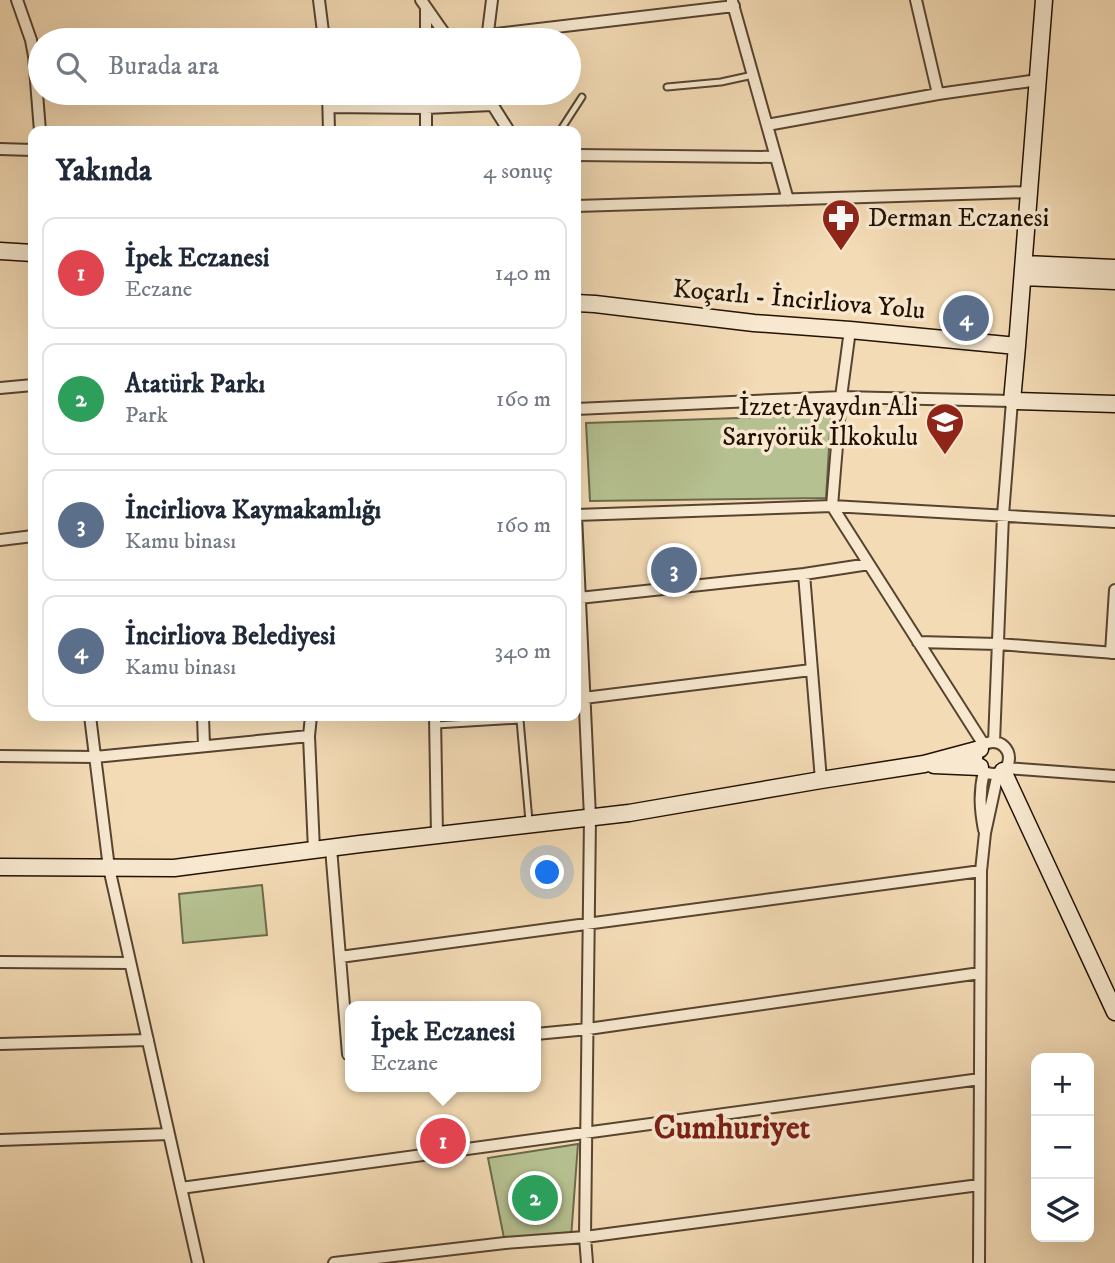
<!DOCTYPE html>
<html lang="tr">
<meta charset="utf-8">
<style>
body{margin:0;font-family:"IM FELL DW Pica",serif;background:#f2f2f3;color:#1f2937}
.controls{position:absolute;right:21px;bottom:21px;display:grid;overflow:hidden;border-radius:14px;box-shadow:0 7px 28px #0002}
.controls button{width:63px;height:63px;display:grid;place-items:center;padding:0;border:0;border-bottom:2px solid #e0e1e3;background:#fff;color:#1f2937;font:35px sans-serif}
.you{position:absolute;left:548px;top:873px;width:24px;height:24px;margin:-18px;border:5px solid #fff;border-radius:50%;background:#1a73e8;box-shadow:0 0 0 10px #1a73e833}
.badge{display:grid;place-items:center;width:46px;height:46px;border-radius:50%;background:#b45309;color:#fff;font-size:23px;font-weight:700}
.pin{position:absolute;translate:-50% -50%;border:4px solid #fff;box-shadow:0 2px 7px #0006}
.popup{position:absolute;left:345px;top:1001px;width:196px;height:91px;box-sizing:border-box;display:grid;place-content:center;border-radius:14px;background:#fff;filter:drop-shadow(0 2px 5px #0005);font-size:23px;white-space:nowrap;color:#747a83}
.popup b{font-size:26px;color:#1f2937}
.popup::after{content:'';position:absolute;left:50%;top:100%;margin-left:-14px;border:14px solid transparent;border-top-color:#fff}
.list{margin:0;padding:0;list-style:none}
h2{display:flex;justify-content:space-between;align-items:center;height:91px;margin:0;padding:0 28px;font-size:30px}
h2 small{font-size:23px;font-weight:400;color:#747a83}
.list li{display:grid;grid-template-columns:46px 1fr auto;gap:21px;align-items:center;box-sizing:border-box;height:112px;margin:0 14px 14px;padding:0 14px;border:2px solid #e0e1e3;border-radius:14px}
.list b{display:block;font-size:26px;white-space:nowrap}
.list p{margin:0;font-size:23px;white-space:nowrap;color:#747a83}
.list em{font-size:23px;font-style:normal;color:#747a83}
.icon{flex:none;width:38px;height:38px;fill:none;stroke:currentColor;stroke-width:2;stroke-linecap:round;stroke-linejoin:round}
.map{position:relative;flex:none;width:1115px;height:1263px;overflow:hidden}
.search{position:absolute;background:#fff;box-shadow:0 7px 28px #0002;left:28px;top:28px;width:553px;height:77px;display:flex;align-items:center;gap:18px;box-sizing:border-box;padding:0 24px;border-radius:38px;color:#747a83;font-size:26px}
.panel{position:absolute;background:#fff;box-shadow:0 7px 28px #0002;left:28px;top:126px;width:553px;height:595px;border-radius:14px}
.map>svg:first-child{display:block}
</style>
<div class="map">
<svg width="1115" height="1263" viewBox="0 0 1115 1263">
<rect width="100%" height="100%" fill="#f3dbb5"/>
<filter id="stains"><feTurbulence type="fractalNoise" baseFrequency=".00286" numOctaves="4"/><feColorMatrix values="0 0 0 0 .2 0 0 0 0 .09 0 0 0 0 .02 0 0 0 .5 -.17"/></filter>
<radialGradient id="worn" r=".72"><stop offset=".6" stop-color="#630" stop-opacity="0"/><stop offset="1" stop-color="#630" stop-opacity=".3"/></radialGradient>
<path fill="#b6c191" stroke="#6c6a4a" stroke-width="2" d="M831,415L826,498L590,501L586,423Z
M262,885L267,935L183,943L179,894Z
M578,1144L571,1238L505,1243L488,1158Z"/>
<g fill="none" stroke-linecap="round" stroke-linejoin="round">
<defs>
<path id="lane" d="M667,87L721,82L753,75
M560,131L582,97
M436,725L520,720L529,821"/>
<path id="street" d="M17,0L31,40L34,56L40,131
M319,0L324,40
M421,0L449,40
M916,0L938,94
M732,1L788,200
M488,35L734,6
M426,40V8
M487,40L492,0
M328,93L329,131
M485,93L509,131
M329,107L426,108L492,105
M767,125L938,94L1038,80
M426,131V93
M0,149L33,150
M576,155L776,157
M576,206L1029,192
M850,330L841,397L832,506L984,745
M0,388L33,385
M576,409L841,397L1012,401L1003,515L994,742
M0,540L33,536
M804,574L821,780
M579,598L804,574L869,564
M918,642L998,644L1115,653
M1111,653L1115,590
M584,698L811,670
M90,716L109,868L198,1263
M203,716L204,746
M311,716L309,736L314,850
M435,716L437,835
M977 758a16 16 0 1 1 32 0a16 16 0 1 1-32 0Z
M0,756L95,757L309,736
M1006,768L1115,776
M984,771C979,792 980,809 984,830
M331,848L348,1054H350
M340,957L981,871
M0,962L130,963
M536,1034L588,1029L980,973
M0,1044L148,1040
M0,1140L169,1134
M181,1188L980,1079
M334,1263L505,1243L585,1237L979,1185
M587,1263L585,1237L590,817L576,515L832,506L1115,522
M979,1263L981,871L985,833L998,773"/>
<path id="secondary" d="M1044,0L1017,346L1012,401L1115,404
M0,251L33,253
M1024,264L1115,268
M1023,277L1115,281
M576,303L595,304L754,323L850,330L1017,346
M934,765L980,767
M1003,771L1115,1012
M0,867L174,868L360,844L629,813L821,780L924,764L980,749"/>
</defs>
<use href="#lane" stroke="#574430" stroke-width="9"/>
<use href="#street" stroke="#574430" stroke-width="14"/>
<use href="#secondary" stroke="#231204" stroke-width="19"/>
<use href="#lane" stroke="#f7e8cf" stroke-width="5"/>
<use href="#street" stroke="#f7e8cf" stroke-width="10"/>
<use href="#secondary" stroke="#f7e8cf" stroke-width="16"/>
</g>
<defs>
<symbol id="pharmacy-pin" viewBox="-11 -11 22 30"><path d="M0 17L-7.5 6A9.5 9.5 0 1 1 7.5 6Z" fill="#8f2418" stroke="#f7e8cf"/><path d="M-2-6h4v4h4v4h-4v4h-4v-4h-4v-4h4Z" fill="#fff"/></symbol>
<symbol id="school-pin" viewBox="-11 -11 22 30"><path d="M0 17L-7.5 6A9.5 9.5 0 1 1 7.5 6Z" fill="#8f2418" stroke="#f7e8cf"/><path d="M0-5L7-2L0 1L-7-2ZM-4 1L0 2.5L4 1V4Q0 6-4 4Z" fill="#fff"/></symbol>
</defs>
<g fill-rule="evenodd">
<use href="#pharmacy-pin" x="819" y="196" width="44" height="60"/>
<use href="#school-pin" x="923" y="400" width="44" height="60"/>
</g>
<g text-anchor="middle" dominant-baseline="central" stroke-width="7" stroke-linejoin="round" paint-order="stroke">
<g font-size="26" fill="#231204" stroke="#f7e8cf" text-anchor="start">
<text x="868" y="218">Derman Eczanesi</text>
<text x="918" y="407" text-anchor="end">İzzet Ayaydın Ali<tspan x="918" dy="30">Sarıyörük İlkokulu</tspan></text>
</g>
<g font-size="26" fill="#231204" stroke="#f7e8cf">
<text transform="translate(799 300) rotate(5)">Koçarlı - İncirliova Yolu</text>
</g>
<g font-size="33" font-weight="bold" fill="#7a1f14" stroke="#f7e8cf">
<text x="732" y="1128">Cumhuriyet</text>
</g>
</g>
<rect width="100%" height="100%" filter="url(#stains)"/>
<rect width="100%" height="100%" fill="url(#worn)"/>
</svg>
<div class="controls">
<button>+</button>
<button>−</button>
<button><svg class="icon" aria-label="layers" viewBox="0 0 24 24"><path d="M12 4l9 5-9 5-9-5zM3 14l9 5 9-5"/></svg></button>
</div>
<div class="you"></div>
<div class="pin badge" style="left:443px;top:1141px;background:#e0444e">1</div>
<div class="popup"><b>İpek Eczanesi</b>Eczane</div>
<div class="pin badge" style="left:535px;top:1198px;background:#2e9e5b">2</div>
<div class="pin badge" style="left:674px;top:570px;background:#5c6f8a">3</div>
<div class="pin badge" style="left:966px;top:318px;background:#5c6f8a">4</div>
<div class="search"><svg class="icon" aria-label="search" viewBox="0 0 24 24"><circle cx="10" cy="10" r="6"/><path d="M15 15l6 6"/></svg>Burada ara</div>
<section class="panel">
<h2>Yakında<small>4 sonuç</small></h2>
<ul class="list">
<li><span class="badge" style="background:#e0444e">1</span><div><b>İpek Eczanesi</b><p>Eczane</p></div><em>140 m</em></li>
<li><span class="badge" style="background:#2e9e5b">2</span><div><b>Atatürk Parkı</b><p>Park</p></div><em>160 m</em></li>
<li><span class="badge" style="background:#5c6f8a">3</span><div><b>İncirliova Kaymakamlığı</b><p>Kamu binası</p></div><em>160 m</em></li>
<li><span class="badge" style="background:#5c6f8a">4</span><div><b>İncirliova Belediyesi</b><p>Kamu binası</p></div><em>340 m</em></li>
</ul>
</section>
</div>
